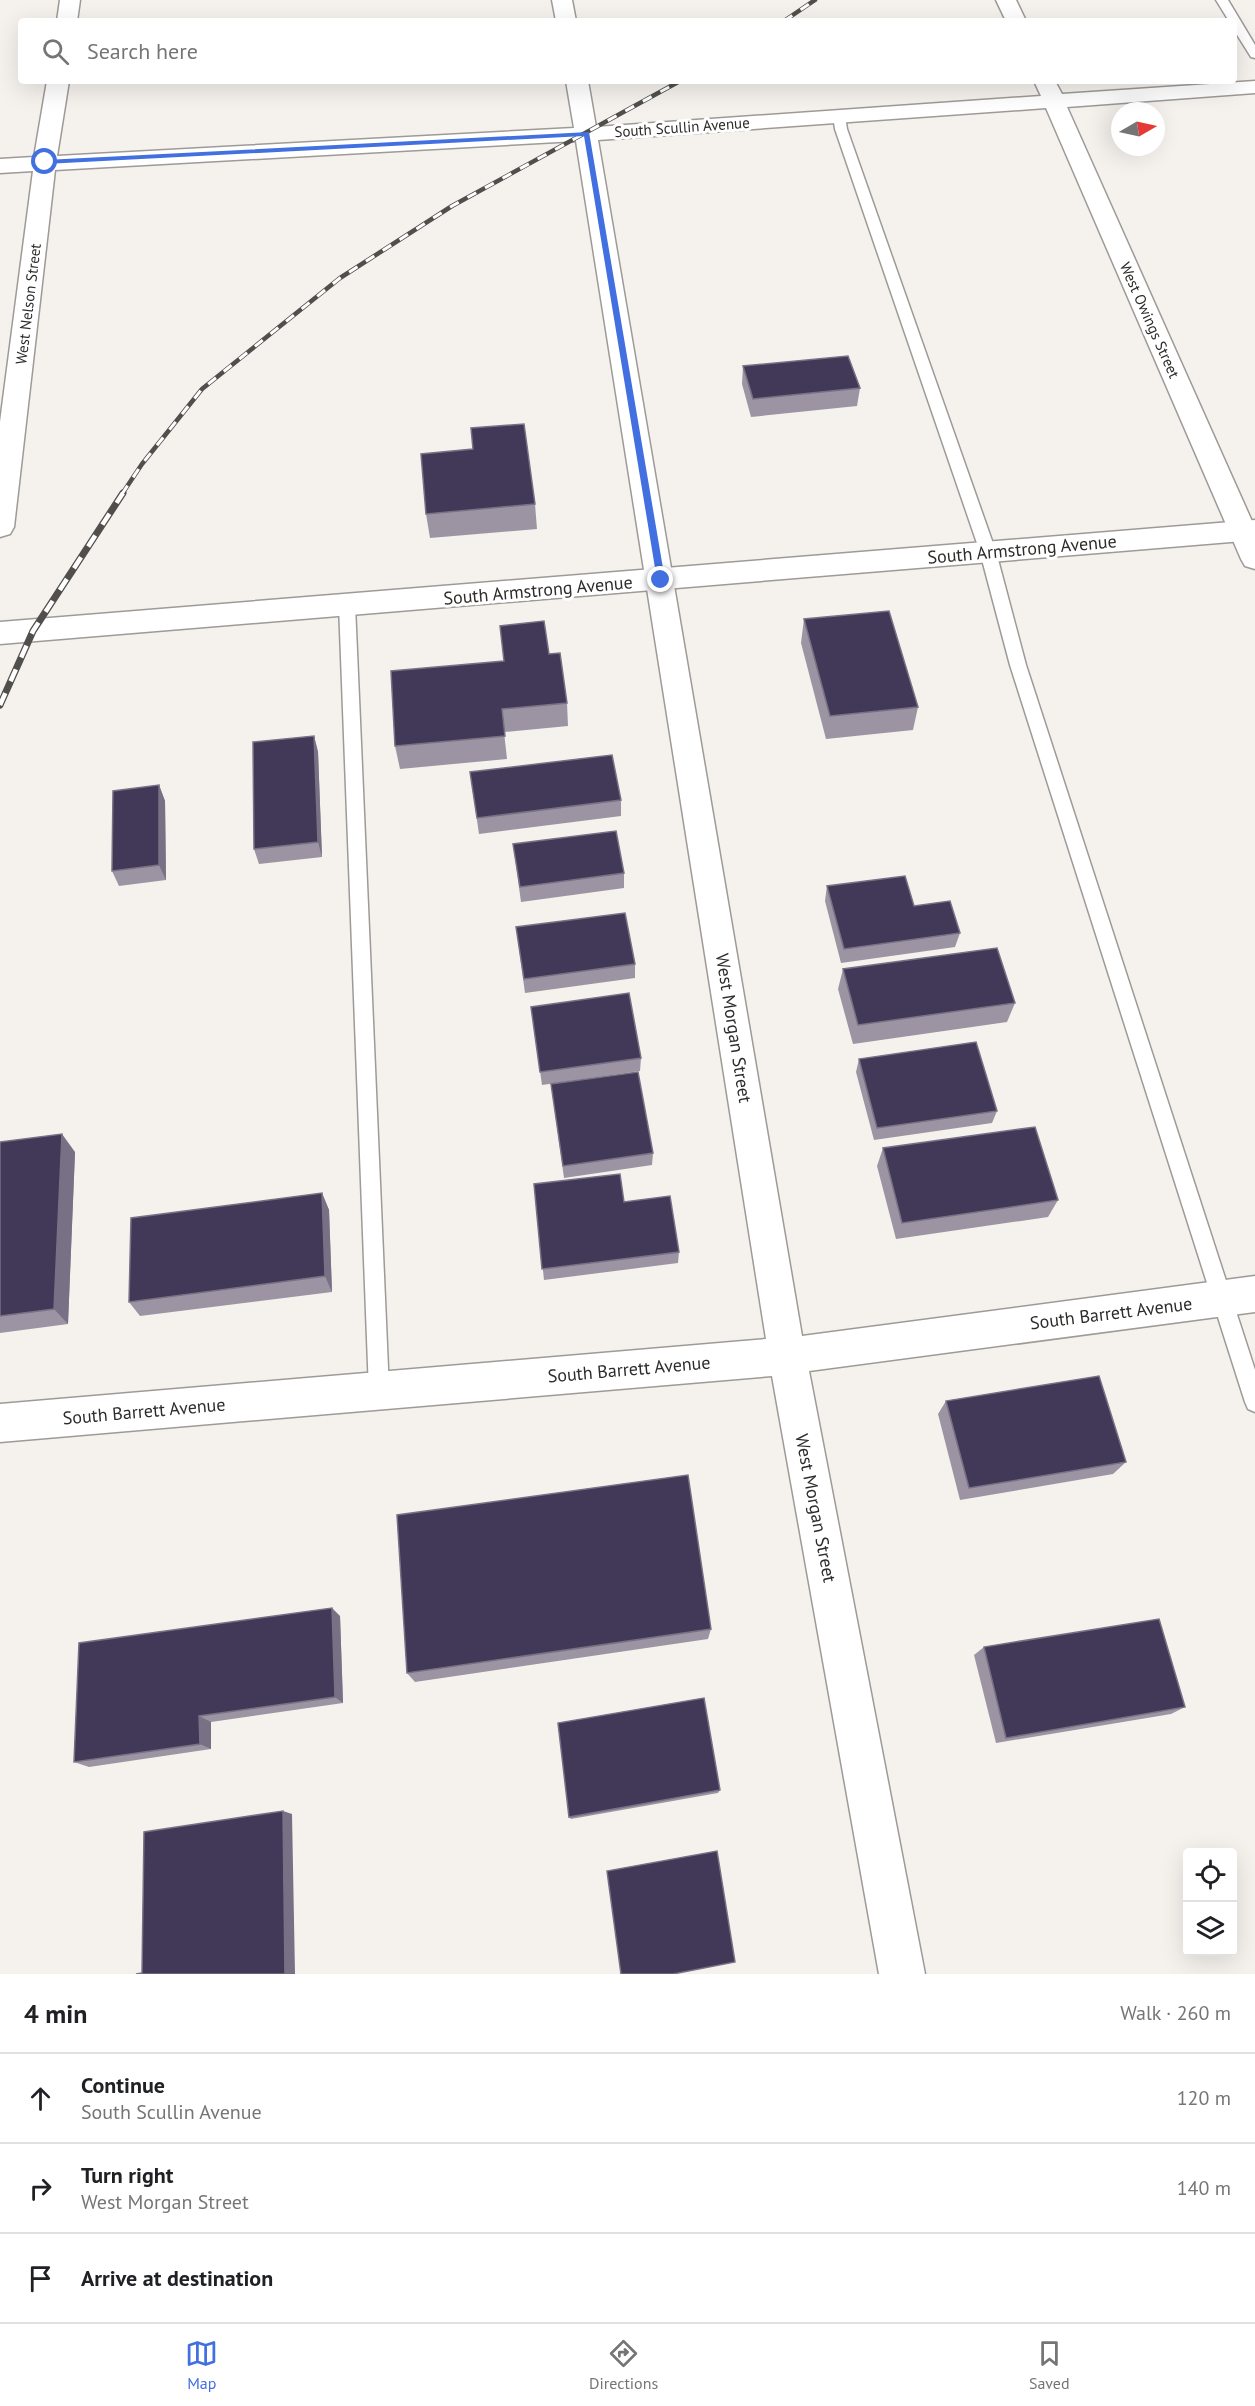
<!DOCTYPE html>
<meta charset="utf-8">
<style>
body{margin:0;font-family:"PT Sans",sans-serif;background:#f6f6f6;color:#202124}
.controls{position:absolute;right:18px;bottom:18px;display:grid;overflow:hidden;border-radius:6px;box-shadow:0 6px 24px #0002}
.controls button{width:54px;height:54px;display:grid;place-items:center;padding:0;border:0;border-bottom:2px solid #e0e0e0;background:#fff;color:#202124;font:30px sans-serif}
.compass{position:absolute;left:1111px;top:102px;width:54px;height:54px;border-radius:50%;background:#fff;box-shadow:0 6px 24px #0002;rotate:81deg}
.stop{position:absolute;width:18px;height:18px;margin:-14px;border:4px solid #4270e1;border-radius:50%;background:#fff}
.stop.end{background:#4270e1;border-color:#fff;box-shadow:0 2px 6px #0008}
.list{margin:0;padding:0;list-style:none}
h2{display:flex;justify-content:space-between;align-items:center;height:78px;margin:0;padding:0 24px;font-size:26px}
h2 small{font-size:20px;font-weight:400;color:#757577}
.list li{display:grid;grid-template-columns:39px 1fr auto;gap:18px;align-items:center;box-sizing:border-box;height:90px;padding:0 24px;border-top:2px solid #e0e0e0}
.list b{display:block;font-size:22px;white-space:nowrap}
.list p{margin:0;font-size:20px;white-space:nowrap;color:#757577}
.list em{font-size:20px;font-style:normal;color:#757577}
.icon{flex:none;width:33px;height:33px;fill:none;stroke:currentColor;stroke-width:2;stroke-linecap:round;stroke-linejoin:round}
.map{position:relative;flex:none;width:1255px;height:1974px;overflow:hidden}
.search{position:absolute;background:#fff;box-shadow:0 6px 24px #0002;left:18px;right:18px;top:18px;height:66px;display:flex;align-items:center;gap:15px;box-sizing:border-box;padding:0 21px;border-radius:6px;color:#757577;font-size:22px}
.sheet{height:348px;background:#fff}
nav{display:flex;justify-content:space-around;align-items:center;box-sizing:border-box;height:84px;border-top:2px solid #e0e0e0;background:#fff;font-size:16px;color:#757577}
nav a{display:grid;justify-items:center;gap:3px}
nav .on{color:#4270e1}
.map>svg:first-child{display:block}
</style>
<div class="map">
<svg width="1255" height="1974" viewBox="0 0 1255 1974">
<rect width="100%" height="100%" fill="#f5f1ed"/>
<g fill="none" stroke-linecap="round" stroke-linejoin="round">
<defs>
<path id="lane" d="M1216,0H1228L1255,45V58L1251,57L1234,30V21H1229Z
M839,112L845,116L847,129L996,552L1026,665L1255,1370V1412L1248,1409L1245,1402L1010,665L980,552L835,129L833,116Z
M347,599L352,601L355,605L389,1391L386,1398L379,1401L372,1398L369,1391L339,605L342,601Z"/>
<path id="street" d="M60,0H80L77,21H57Z
M552,0H572L576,21H556Z
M996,0H1016L1026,21H1006Z
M47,81H69L57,156L574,128L566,81H588L596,127L1041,96L1035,83L1037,81H1055L1062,94L1255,81V93L1067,107L1255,528V569L1245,566L1241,559L1046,108L598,140L802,1336L1255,1276V1312L809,1371L925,1974H879L772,1376L0,1442V1404L766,1339L576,141L55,170L14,527L10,534L0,537V422L33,171L0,173V159L34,157Z"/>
<path id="primary" d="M1255,520V540L0,644V622Z"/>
</defs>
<use href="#lane" stroke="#9e9a97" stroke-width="3"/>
<use href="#street" stroke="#9e9a97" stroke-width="3"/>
<use href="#primary" stroke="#9e9a97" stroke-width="3"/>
<use href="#lane" fill="#fff" fill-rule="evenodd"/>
<use href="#street" fill="#fff" fill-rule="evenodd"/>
<use href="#primary" fill="#fff" fill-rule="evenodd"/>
<defs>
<path id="rail-far1" d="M784,21L815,0
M122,494L142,464L202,389L340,278L452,206L680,81"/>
<path id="rail" d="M0,705L33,631L123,493"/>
</defs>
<use href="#rail-far1" stroke="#504f4c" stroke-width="4.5"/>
<use href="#rail" stroke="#504f4c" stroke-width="7"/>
<use href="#rail-far1" stroke="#fff" stroke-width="3" stroke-dasharray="10" stroke-linecap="butt"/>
<use href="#rail" stroke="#fff" stroke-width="4.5" stroke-dasharray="13" stroke-linecap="butt"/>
</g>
<path fill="#9c94a2" d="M743,366L860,388L857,406L751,417L742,384Z
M535,504L537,529L430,538L426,514Z
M804,619L918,707L913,730L826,739L801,643Z
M549,654L567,703L568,726L504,732L507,759L400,769L395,746L504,661Z
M314,736L318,752L322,857L259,864L254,849Z
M470,772L621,800V816L479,834Z
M159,785L165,801L166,880L119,886L112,871Z
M513,844L624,873V888L521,902Z
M827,886L914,906L960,933L955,947L841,963L825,901Z
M516,927L635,964V978L525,993Z
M843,969L1015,1003L1007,1022L853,1044L838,989Z
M531,1007L641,1058L640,1071L542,1085Z
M859,1059L997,1111L992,1123L874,1140L856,1072Z
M551,1084L653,1153L652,1165L564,1178Z
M0,1142L75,1152L68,1324L0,1333Z
M883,1148L1058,1200L1048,1217L896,1239L877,1166Z
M534,1184L624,1202L679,1252L678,1263L544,1280Z
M322,1193L329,1210L332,1292L140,1316L129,1302Z
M946,1401L1126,1462L1113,1474L960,1500L938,1414Z
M340,1616L343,1703L211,1722V1749L89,1767L74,1762Z
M711,1629L708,1639L415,1682L407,1673Z
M984,1647L1185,1707L1171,1714L996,1743L974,1655Z
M720,1790L718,1793L571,1819L569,1817Z"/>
<path fill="#787084" d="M314,736L318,752L322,857L318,842Z
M159,785L165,801L166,880L159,865Z
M62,1134L75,1152L68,1324L54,1309Z
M322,1193L329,1210L332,1292L325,1276Z
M332,1608L340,1616L343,1703L335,1697Z
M199,1716L211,1722V1749L200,1744Z
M283,1811L292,1814L295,1974H285Z"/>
<path fill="#423857" stroke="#787084" stroke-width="1.5" d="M848,356L860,388L753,399L743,366Z
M524,424L535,504L426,514L421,454L473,449L471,428Z
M889,611L918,707L830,716L804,619Z
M544,621L549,654L560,653L567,703L502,709L505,736L395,746L391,671L504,661L500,626Z
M314,736L318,842L254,849L253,742Z
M612,755L621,800L477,818L470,772Z
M159,785V865L112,871L113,791Z
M616,831L624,873L520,887L513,844Z
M905,876L914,906L950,901L960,933L844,949L827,886Z
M625,913L635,964L524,979L516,927Z
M997,948L1015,1003L858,1025L843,969Z
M629,993L641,1058L540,1072L531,1007Z
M976,1042L997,1111L877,1128L859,1059Z
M638,1072L653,1153L563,1166L551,1084Z
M1035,1127L1058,1200L902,1223L883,1148Z
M62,1134L54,1309L0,1316V1142Z
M620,1174L624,1202L670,1196L679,1252L542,1269L534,1184Z
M322,1193L325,1276L129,1302L131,1218Z
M1099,1376L1126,1462L969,1488L946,1401Z
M688,1475L711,1629L407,1673L397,1515Z
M332,1608L335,1697L199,1716L200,1744L74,1762L79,1643Z
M1159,1619L1185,1707L1006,1738L984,1647Z
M704,1698L720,1790L569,1817L558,1723Z
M283,1811L285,1974H136L142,1973L144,1832Z
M717,1851L735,1962L673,1974H621L607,1871Z"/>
<path fill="#4270e1" d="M589,132L665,580L661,583L657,580L584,136L45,164L42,162L45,160Z"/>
<g text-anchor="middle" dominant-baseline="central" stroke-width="6" stroke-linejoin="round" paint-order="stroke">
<g font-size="15" fill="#2d2c2a" stroke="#fff">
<text transform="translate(682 127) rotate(-4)">South Scullin Avenue</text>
<text transform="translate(28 304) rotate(-83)">West Nelson Street</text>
<text transform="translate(1150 320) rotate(66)">West Owings Street</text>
</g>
<g font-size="18" fill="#2d2c2a" stroke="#fff">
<text transform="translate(1022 549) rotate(-5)">South Armstrong Avenue</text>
<text transform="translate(538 590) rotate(-5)">South Armstrong Avenue</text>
<text transform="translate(734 1028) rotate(81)">West Morgan Street</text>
<text transform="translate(1111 1313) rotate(-7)">South Barrett Avenue</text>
<text transform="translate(629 1369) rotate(-5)">South Barrett Avenue</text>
<text transform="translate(144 1411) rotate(-5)">South Barrett Avenue</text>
<text transform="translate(816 1508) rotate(79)">West Morgan Street</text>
</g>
</g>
</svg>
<div class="controls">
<button><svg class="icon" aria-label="locate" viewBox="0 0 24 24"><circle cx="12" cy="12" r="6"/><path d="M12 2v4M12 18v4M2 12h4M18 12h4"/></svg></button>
<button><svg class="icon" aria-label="layers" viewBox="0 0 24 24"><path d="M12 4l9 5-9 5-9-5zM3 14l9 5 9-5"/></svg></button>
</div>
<svg class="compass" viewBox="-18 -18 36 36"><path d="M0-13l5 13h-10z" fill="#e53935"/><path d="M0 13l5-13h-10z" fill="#757577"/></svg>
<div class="stop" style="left:45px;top:162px"></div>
<div class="stop end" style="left:661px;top:580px"></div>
<div class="search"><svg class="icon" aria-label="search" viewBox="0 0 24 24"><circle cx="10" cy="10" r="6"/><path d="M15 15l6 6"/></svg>Search here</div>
</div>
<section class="sheet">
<h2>4 min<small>Walk · 260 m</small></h2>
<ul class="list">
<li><svg class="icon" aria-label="ahead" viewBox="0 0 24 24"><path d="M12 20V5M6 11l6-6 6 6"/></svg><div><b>Continue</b><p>South Scullin Avenue</p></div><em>120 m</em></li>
<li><svg class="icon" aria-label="right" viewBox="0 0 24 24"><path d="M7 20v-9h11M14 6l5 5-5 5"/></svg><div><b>Turn right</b><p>West Morgan Street</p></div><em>140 m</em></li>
<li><svg class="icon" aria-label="arrive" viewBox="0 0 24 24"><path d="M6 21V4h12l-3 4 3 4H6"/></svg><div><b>Arrive at destination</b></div></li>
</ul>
</section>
<nav>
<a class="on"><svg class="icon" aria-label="map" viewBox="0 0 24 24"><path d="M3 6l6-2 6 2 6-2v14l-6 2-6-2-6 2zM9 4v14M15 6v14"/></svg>Map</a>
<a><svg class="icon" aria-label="directions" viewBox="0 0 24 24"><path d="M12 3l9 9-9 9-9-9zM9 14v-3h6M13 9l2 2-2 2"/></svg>Directions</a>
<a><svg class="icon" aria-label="saved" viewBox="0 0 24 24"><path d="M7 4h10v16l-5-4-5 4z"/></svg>Saved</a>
</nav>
